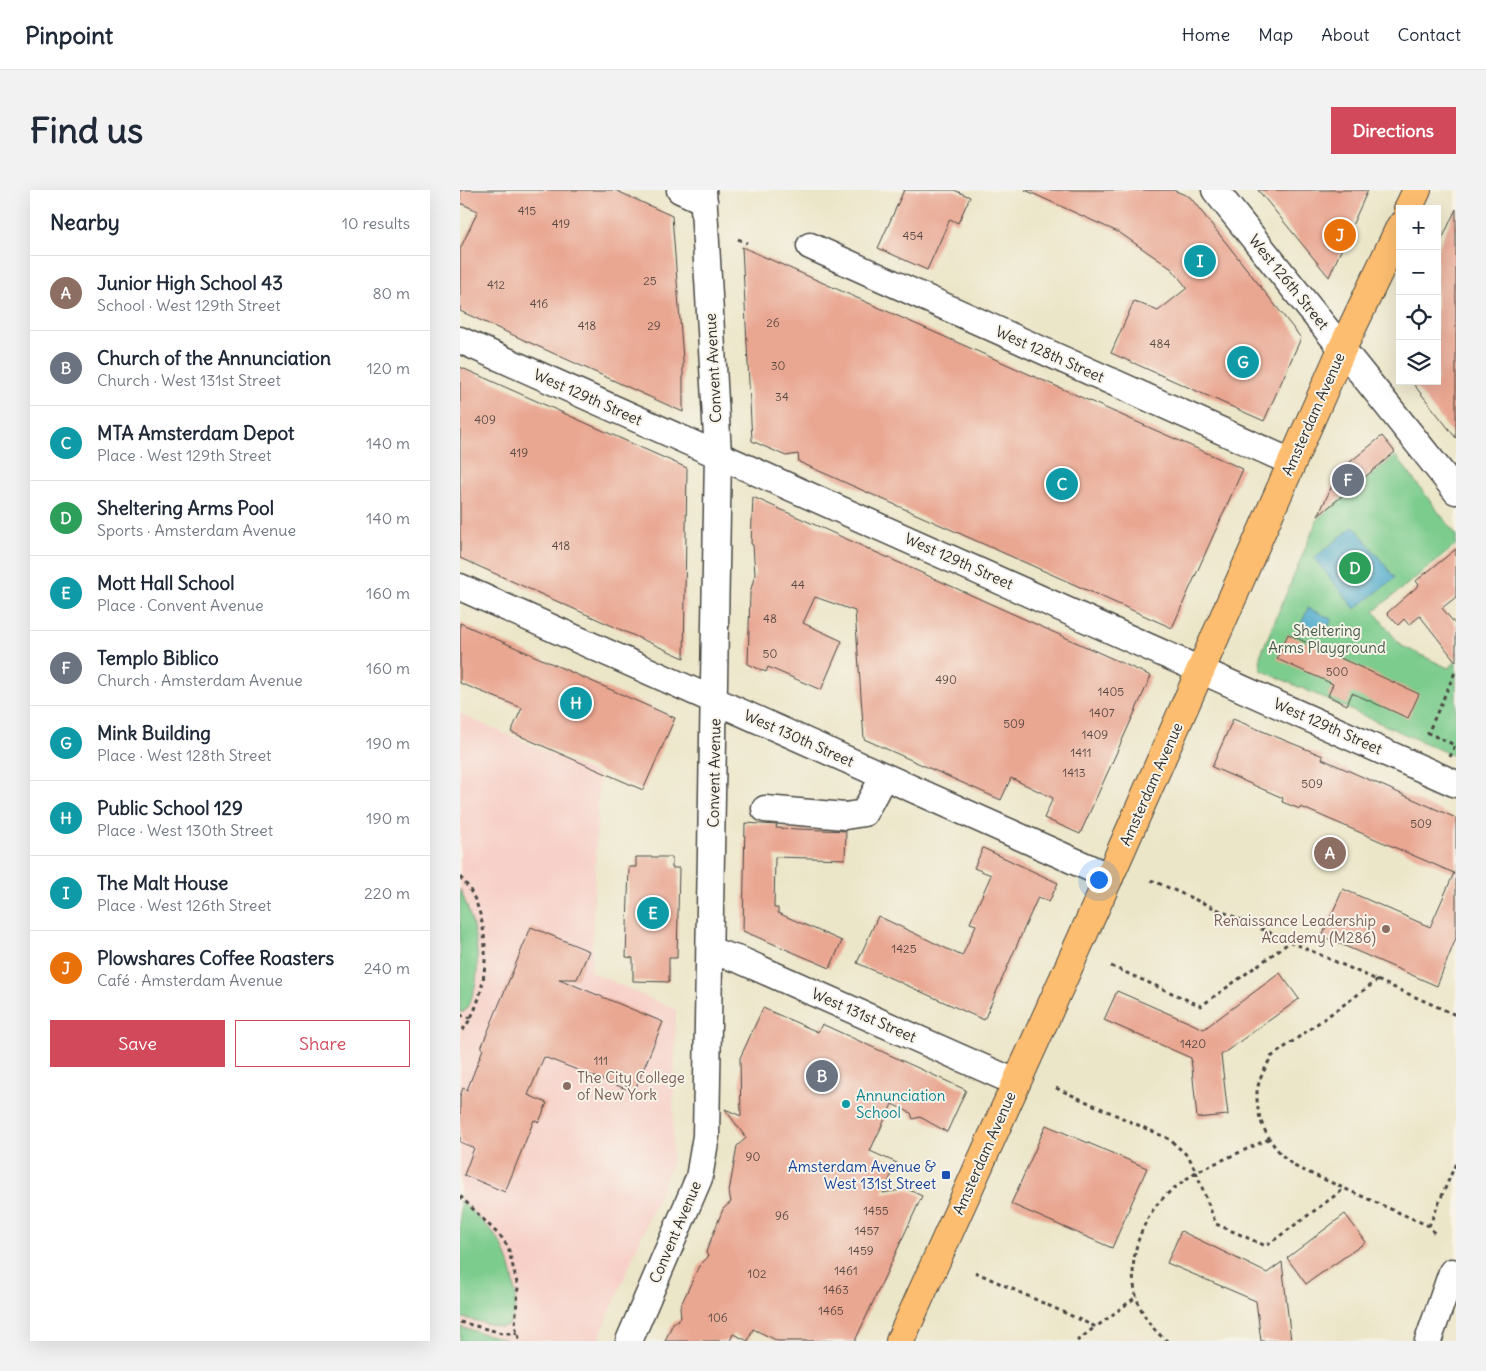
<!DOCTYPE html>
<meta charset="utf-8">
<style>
body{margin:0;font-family:Delius,sans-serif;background:#f2f2f3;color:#1f2937}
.controls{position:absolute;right:15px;top:15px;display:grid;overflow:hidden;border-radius:0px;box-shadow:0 5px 20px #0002}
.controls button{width:45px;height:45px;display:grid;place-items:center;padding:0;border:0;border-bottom:1px solid #e0e1e3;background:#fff;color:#1f2937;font:25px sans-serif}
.you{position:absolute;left:638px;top:689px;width:18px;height:18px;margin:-12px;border:4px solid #fff;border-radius:50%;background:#1a73e8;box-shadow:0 0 0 8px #1a73e833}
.badge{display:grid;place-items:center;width:32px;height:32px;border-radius:50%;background:#d1495b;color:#fff;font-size:16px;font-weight:700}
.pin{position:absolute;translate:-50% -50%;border:2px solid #fff;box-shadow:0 1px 5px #0006}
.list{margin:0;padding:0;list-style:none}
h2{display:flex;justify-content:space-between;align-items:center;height:65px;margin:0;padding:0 20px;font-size:21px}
h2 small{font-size:16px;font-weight:400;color:#747a83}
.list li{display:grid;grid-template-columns:32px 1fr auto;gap:15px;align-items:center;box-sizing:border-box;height:75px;padding:0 20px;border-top:1px solid #e0e1e3}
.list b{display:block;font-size:19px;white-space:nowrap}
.list p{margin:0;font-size:16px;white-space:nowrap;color:#747a83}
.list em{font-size:16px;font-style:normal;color:#747a83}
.actions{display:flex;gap:10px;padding:15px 20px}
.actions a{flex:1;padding:11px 0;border:1px solid #d1495b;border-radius:0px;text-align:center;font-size:18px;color:#d1495b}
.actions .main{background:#d1495b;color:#fff}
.icon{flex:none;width:28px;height:28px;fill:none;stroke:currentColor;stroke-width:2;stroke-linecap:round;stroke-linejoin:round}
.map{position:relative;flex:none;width:996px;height:1151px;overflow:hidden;border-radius:0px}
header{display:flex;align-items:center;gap:30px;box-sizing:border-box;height:70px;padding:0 25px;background:#fff;border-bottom:1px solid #e0e1e3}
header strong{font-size:24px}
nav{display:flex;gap:28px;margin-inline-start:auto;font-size:18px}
.intro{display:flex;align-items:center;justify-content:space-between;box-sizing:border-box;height:120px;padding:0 30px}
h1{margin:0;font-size:35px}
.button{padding:12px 22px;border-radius:0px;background:#d1495b;color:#fff;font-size:18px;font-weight:700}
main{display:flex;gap:30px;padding:0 30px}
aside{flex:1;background:#fff;border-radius:0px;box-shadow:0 5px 20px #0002}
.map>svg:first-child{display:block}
</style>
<header>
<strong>Pinpoint</strong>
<nav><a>Home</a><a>Map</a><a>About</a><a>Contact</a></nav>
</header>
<div class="intro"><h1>Find us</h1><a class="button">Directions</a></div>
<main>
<aside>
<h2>Nearby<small>10 results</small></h2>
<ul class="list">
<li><span class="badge" style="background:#8d6e63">A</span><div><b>Junior High School 43</b><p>School · West 129th Street</p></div><em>80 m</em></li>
<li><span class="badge" style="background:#6b7280">B</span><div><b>Church of the Annunciation</b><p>Church · West 131st Street</p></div><em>120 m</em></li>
<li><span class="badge" style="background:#0f9aa8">C</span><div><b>MTA Amsterdam Depot</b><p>Place · West 129th Street</p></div><em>140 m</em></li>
<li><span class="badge" style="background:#2e9e5b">D</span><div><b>Sheltering Arms Pool</b><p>Sports · Amsterdam Avenue</p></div><em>140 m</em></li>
<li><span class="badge" style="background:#0f9aa8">E</span><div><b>Mott Hall School</b><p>Place · Convent Avenue</p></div><em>160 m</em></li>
<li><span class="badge" style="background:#6b7280">F</span><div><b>Templo Biblico</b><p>Church · Amsterdam Avenue</p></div><em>160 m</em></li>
<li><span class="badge" style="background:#0f9aa8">G</span><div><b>Mink Building</b><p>Place · West 128th Street</p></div><em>190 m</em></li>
<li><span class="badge" style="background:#0f9aa8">H</span><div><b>Public School 129</b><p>Place · West 130th Street</p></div><em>190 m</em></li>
<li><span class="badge" style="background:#0f9aa8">I</span><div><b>The Malt House</b><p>Place · West 126th Street</p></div><em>220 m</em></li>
<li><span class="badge" style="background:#e8710a">J</span><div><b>Plowshares Coffee Roasters</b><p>Café · Amsterdam Avenue</p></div><em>240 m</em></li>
</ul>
<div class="actions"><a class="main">Save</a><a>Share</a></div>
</aside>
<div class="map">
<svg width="996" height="1151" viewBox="0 0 996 1151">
<rect width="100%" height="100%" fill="#f7f3e8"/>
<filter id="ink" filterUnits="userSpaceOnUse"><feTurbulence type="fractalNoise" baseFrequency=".02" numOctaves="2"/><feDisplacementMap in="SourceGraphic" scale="10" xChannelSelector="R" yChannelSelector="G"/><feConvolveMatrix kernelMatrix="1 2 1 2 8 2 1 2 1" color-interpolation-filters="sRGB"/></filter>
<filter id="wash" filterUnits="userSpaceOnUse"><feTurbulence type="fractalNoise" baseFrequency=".0096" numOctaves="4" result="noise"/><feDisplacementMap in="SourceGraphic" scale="20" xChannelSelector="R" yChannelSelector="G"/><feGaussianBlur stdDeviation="1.12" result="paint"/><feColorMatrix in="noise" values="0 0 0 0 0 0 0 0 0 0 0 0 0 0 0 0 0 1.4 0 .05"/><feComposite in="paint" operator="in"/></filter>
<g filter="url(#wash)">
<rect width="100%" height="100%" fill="#ece6c9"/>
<path fill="#f7d1c9" d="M0,524L139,585L131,782L216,820L212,973L138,1151H0Z"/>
<path fill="#7bcc8d" stroke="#537c5c" d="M936,266L996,345V355L914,421L940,455L988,478L996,472V567L801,480L800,466L858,328Z
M0,699C16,734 28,788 4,822H0Z
M0,1010C12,1022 27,1035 38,1049C50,1066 65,1120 47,1136L40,1137L0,1127Z
M0,1137L44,1149L49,1151H0Z"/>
<path fill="#4daacc" stroke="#3c6a7c" d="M894,336L935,388L895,419L854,368Z
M848,418L872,429L865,445L841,434Z"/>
<g id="blocks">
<path fill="#e9a691" d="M0,0H155L212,26L223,169V222L0,121V59L18,21L0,13Z
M444,0H494L510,7L498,33L490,29L467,80L418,58Z
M565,0H713L730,7L841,148L804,231L651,163L674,111L698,121L727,98L712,79L660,43Z
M798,0H908L869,87L820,27Z
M996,19V248L951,191H977V60Z
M282,57L783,279L712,438L339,272L338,264L326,266L292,251Z
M0,177L227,278L224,468L0,368Z
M922,246L935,262L858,326L879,281Z
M293,307L691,486L620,644L584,628L593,608L551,588L541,610L404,549L395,421L355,407L343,433L382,451L361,500L308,477L306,482L288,474L290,403L295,384L293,355L291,354Z
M996,359V407L982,418L996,435V472L960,426L949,435L944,429L938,435L927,423L959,395L956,391Z
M0,433L215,528L183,600L51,542L62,518L0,493Z
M828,444L959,504L948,528L892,503L887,515L868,506L873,494L817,469Z
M773,529L863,566L862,569L996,628V748L977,796L862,746L883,699L970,737L994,683L841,617L840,619L822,612L823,608L752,577Z
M285,633L317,635L316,638L386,641L385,669L315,667L314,718H318V723L382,751L370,778L283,741Z
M523,658L598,693L589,712L578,707L524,830L397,773L418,726L502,766L516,735L510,733L531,685L514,678Z
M176,667H212V678H219L217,768H209V792L173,791V768L166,767L169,677H176Z
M71,737L129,761L117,789H99L203,832L174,902L84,867L68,905L87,913L79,932L74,930L45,1002L4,985L14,958L0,952V906L3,898L7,900L23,859L21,858Z
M820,783L839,809L761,865L768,925L737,928L731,868L644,830L657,801L744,839Z
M303,818L358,842L362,834L506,900L487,942L460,927L453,929L451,923L432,914L410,961L437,973L423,1003L447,999L462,1006L395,1151H318L293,1139L288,1151L273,1144L270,1151H205L213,1133L221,1128L220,1117L239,1076L248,1067L246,1062L263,1019L271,1012L269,1002L277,956L286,948L265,919L281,926L280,868Z
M586,935L687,978L652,1058L551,1014Z
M885,1024L906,1052L846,1094L827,1068Z
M721,1041L807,1083L822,1072L831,1151H801L796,1111L707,1073Z"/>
</g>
</g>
<g filter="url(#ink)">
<use href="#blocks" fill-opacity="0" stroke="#484743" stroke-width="1"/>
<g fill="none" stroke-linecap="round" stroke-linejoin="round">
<defs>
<path id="minor" d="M220,0L244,11
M755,0L996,301
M350,56L831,272
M0,150L996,594
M0,397L650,687
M305,619L385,626L404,623L424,586
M251,761L280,770L555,892
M169,1151L239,988L246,946L258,264L243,0
M968,1151L992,1082L996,1084"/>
<path id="major" d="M948,19L957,0
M440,1151L656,672L882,159L940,37"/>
</defs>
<use href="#minor" stroke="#484743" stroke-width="29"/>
<use href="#major" stroke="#484743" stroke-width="30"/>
<path stroke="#484743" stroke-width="3" stroke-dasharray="4 4" stroke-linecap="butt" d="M278,49L287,53
M990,567L995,555L968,543L996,480
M0,687C34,721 33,808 0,843
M691,690L996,825
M651,776L741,816L830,752
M918,790L811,867C805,879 796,893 797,907C797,935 813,959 834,976L969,1036
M0,825L12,828
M596,898L709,949L729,967L736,982C721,993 704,1004 693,1020C665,1062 664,1118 707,1151
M809,949L736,982L756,1034L806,1056L884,999
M0,1006L42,1048L48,1057L58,1097L55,1136L60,1151
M974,1043L969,1036L996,973
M515,1082L636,1137L676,1107
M0,1132L42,1143H57
M617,1151L635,1137"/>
<use href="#minor" stroke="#fff" stroke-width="26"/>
<use href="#major" stroke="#fcbd6f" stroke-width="28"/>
</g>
</g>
<g fill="#8d6e63" stroke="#f7f3e8" stroke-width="2">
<circle cx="926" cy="739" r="5"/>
<circle cx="107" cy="896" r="5"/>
</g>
<circle fill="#0f9aa8" stroke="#f7f3e8" stroke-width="2" cx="386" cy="914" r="5"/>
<rect fill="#1a4fb4" stroke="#f7f3e8" stroke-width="2" x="481" y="980" width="10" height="10" rx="2.5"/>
<g text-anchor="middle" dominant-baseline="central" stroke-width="4" stroke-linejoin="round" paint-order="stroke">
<g font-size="12" fill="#5a4a44">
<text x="67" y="20">415</text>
<text x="101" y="33">419</text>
<text x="453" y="45">454</text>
<text x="190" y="90">25</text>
<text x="36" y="94">412</text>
<text x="79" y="113">416</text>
<text x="313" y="132">26</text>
<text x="127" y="135">418</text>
<text x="194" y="135">29</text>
<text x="700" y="153">484</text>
<text x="318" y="175">30</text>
<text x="322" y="206">34</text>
<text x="25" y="229">409</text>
<text x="59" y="262">419</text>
<text x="101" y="355">418</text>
<text x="338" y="394">44</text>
<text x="310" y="428">48</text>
<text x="310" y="463">50</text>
<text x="877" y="481">500</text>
<text x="486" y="489">490</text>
<text x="651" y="501">1405</text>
<text x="642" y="522">1407</text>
<text x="554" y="533">509</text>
<text x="635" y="544">1409</text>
<text x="621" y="562">1411</text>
<text x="614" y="582">1413</text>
<text x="852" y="593">509</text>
<text x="961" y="633">509</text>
<text x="444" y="758">1425</text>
<text x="733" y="853">1420</text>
<text x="141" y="870">111</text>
<text x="293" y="966">90</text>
<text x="416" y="1020">1455</text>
<text x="322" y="1025">96</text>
<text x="407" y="1040">1457</text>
<text x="401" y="1060">1459</text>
<text x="386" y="1080">1461</text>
<text x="297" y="1083">102</text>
<text x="376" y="1099">1463</text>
<text x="371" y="1120">1465</text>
<text x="258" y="1127">106</text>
</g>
<g font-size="15" fill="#2b2b2b" stroke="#f7f3e8">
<text transform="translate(829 92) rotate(51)">West 126th Street</text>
<text transform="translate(590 164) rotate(24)">West 128th Street</text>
<text transform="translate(253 178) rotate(-93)">Convent Avenue</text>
<text transform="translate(128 207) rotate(24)">West 129th Street</text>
<text transform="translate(853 224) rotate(-66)">Amsterdam Avenue</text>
<text transform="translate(499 371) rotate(24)">West 129th Street</text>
<text transform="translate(868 536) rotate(24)">West 129th Street</text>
<text transform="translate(339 548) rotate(24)">West 130th Street</text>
<text transform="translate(254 583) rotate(-89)">Convent Avenue</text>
<text transform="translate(691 594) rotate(-66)">Amsterdam Avenue</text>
<text transform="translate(404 825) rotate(24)">West 131st Street</text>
<text transform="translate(524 963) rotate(-66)">Amsterdam Avenue</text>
<text transform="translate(215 1042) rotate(-67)">Convent Avenue</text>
</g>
<g font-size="15" fill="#435b48" stroke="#f7f3e8">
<text x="867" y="440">Sheltering<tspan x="867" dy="17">Arms Playground</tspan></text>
</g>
<g font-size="15" fill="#785e54" stroke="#f7f3e8" text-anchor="end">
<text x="916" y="730">Renaissance Leadership<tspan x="916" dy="17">Academy (M286)</tspan></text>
<text x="117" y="887" text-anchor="start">The City College<tspan x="117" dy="17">of New York</tspan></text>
</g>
<g font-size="15" fill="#0d838f" stroke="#f7f3e8" text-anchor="start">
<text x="396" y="905">Annunciation<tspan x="396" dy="17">School</tspan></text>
</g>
<g font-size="15" fill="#164399" stroke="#f7f3e8" text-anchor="end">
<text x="476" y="976">Amsterdam Avenue &amp;<tspan x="476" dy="17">West 131st Street</tspan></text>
</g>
</g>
</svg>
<div class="controls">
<button>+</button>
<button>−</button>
<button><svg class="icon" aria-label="locate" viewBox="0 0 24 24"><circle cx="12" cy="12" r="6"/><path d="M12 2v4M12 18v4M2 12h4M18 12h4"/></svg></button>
<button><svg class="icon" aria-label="layers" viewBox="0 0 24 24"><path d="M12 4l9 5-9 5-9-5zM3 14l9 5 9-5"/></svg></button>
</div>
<div class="you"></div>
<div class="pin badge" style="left:870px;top:663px;background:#8d6e63">A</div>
<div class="pin badge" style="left:362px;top:886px;background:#6b7280">B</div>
<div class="pin badge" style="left:602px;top:294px;background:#0f9aa8">C</div>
<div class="pin badge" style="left:895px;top:378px;background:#2e9e5b">D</div>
<div class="pin badge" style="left:193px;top:723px;background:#0f9aa8">E</div>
<div class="pin badge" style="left:888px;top:290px;background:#6b7280">F</div>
<div class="pin badge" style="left:783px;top:172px;background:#0f9aa8">G</div>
<div class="pin badge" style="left:116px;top:513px;background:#0f9aa8">H</div>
<div class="pin badge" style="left:740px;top:71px;background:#0f9aa8">I</div>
<div class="pin badge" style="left:880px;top:45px;background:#e8710a">J</div>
</div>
</main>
